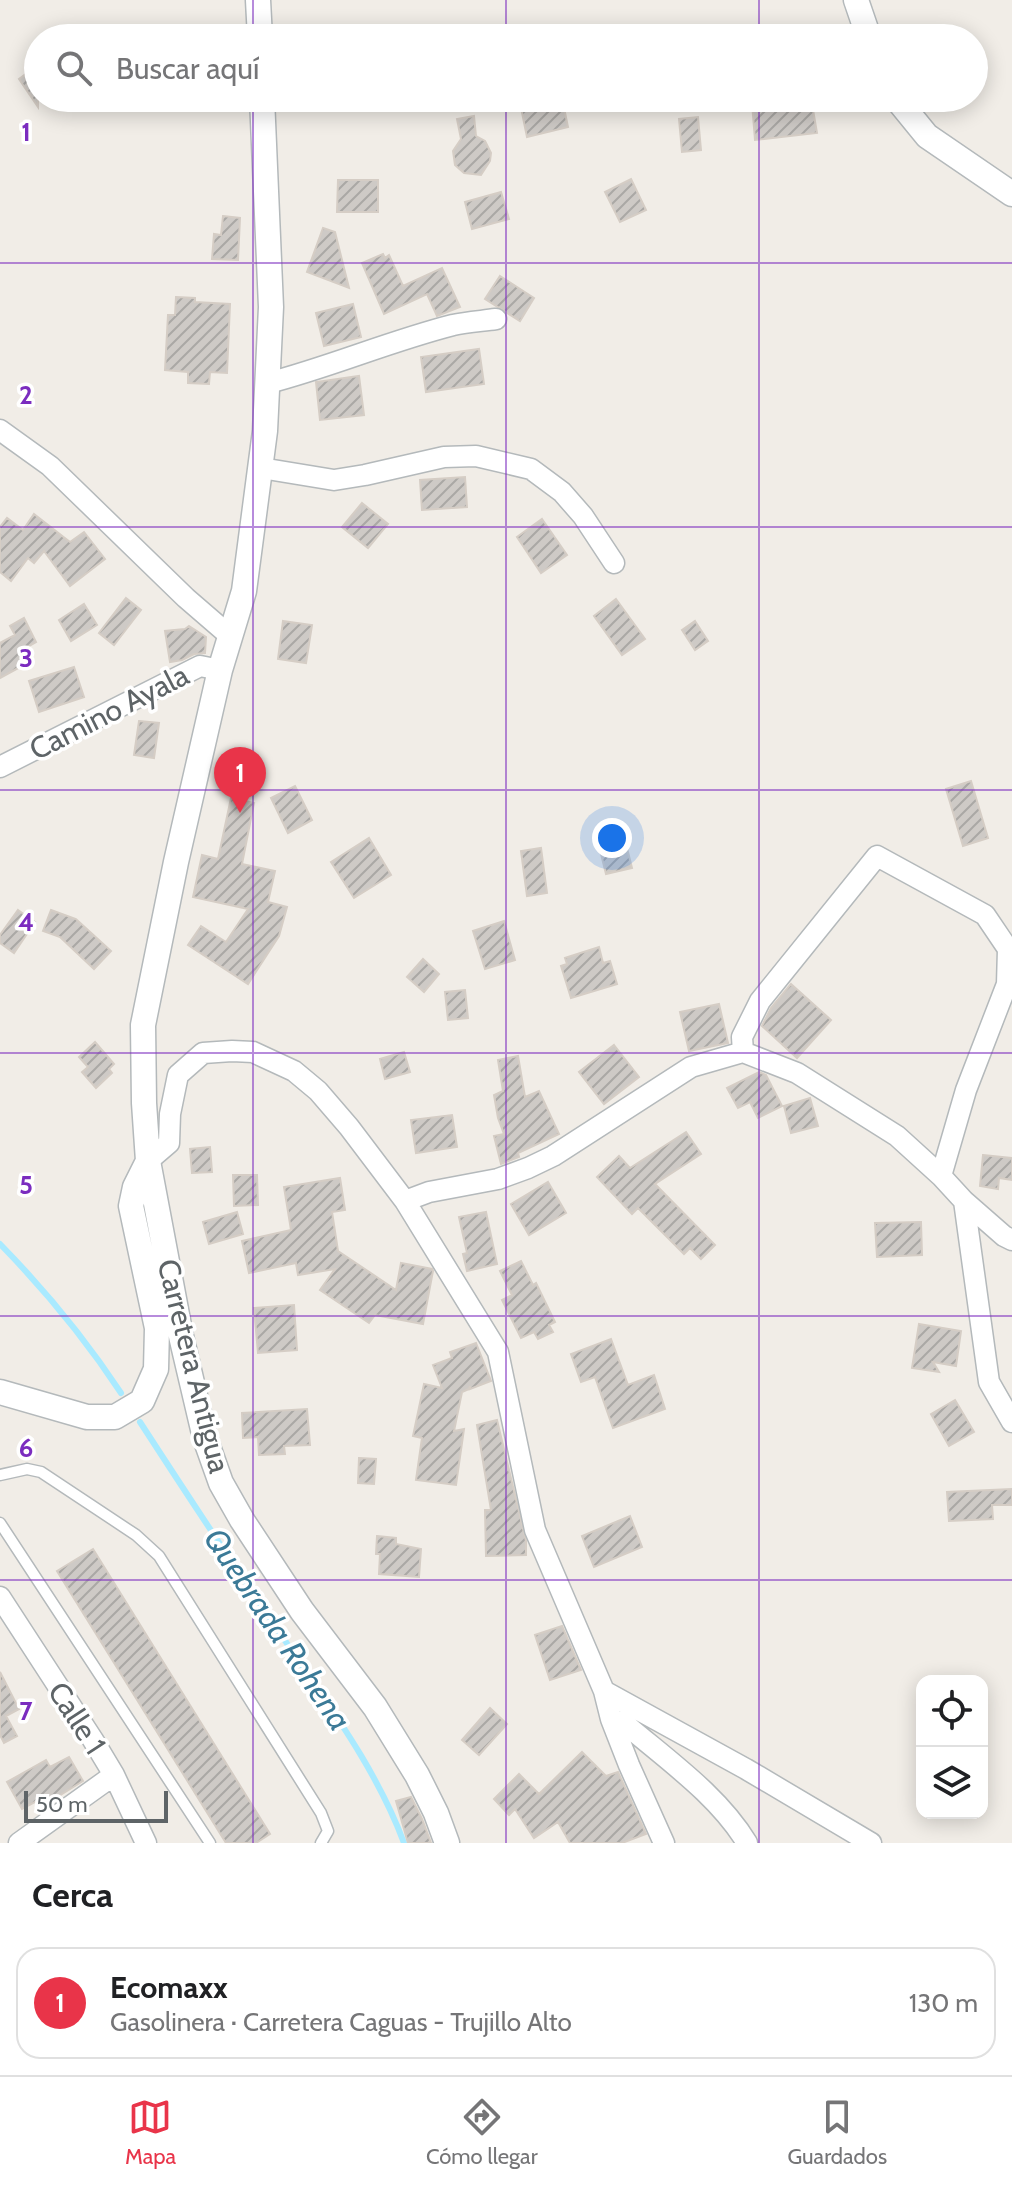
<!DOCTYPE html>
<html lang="es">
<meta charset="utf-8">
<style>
body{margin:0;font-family:Cabin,sans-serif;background:#f2f2f2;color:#202124}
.controls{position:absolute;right:24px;bottom:24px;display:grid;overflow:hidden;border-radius:16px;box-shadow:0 4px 20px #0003}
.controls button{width:72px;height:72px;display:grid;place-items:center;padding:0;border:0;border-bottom:2px solid #e0e0e0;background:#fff;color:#202124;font:40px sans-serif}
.scale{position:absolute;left:24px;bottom:20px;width:144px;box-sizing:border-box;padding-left:8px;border:4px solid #5e6467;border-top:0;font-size:22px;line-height:28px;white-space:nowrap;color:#5e6467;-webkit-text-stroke:6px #fff;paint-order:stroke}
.you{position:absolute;left:612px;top:838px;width:28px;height:28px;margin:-20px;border:6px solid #fff;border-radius:50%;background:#1a73e8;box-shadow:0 0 0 12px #1a73e833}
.badge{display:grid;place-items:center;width:52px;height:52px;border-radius:50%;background:#e93449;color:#fff;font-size:26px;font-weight:700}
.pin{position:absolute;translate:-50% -66px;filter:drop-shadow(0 2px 4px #0008)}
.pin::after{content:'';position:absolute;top:42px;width:28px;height:24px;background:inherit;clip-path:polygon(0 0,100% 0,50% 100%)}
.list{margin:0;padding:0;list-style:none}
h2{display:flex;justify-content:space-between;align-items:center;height:104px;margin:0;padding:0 32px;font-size:34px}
h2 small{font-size:26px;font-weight:400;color:#757577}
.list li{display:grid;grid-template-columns:52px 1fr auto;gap:24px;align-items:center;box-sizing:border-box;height:112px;margin:0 16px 16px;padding:0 16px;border:2px solid #e0e0e0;border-radius:24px}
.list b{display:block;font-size:30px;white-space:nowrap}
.list p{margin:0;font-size:26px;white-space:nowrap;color:#757577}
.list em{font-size:26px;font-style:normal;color:#757577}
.icon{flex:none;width:44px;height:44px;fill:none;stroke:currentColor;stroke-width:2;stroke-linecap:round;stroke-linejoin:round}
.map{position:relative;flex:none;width:1012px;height:1843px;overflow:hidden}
.search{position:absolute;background:#fff;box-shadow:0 4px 20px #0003;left:24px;right:24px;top:24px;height:88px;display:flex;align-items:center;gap:20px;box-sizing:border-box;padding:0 28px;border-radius:44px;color:#757577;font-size:30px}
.sheet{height:232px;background:#fff}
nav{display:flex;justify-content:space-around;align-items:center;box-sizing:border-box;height:112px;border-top:2px solid #e0e0e0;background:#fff;font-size:22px;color:#757577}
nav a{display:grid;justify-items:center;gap:4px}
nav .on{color:#e93449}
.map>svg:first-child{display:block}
</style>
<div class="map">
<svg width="1012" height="1843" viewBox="0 0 1012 1843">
<defs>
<pattern id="building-hatch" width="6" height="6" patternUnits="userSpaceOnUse" patternTransform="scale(2)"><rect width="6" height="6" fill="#cecac6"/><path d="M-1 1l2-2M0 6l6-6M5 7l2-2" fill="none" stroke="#aaa8a5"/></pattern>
</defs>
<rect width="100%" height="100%" fill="#f1ede7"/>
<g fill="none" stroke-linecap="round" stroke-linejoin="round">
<path stroke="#a9eaff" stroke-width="6" d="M0,1244C44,1289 86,1340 121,1393
M140,1422C188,1496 236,1569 286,1642C329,1706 377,1770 404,1843"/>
</g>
<path fill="url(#building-hatch)" stroke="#d5cdc5" stroke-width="2" d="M38,65V107L19,79Z
M519,98H562L568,127L527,137Z
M781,98H811L817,133L755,140L752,103L781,100Z
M474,116L476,136L485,141L491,153L490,161L481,175L464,173L455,165L453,151L461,139L457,119Z
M698,117L701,150L682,152L679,119Z
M631,179L646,210L620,222L605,192Z
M338,180H378V212H337Z
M501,192L509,219L472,229L465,202Z
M223,216L240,218L238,260L212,259L214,234L221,235Z
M323,228L335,232L349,288L307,272Z
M383,254L385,258L389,255L403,286L442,268L460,307L437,316L427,294L384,314L362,263Z
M500,276L534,298L520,321L485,299Z
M176,297L195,298V302L230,304L227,373L210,372L209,384L188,383V372L165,370L168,315H175Z
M353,304L361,337L324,346L316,313Z
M479,349L484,384L426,392L421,357Z
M359,376L364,415L320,420L316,382Z
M465,477L467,507L422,510L420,480Z
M362,503L388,524L368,548L342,527Z
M34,514L70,542L84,532L105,559L70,586L44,551L34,563L28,558L11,581L0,572V527L7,518L23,530Z
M542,519L567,555L541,573L517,537Z
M126,598L141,610L114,645L99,633Z
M616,599L645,639L622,655L594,616Z
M84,604L97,625L71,641L59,620Z
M24,618L36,642L24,649L31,661L0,678V643L15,635L10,626Z
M283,621L312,625L306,663L278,659Z
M695,621L708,641L695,650L682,630Z
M189,626L206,637L205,653L194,654L182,660L170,662L165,631L185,629Z
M74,667L84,697L39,712L29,681Z
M139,721L159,723L154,758L134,755Z
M971,781L988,838L963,846L946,789Z
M295,786L312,820L288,833L271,798Z
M231,798L254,803L242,864L275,871L268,902L287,907L279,936L248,984L188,945L201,926L226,942L248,909L193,897L202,855L218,859Z
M369,838L391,875L354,898L331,862Z
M626,844L632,868L606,874L600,850Z
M541,848L547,893L527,896L521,851Z
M18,910L35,922L14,953L0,943V935Z
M51,910L76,919L111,951L94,969L60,937L43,931Z
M504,921L515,960L485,969L473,931Z
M599,947L603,963L610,961L617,984L571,998L561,966L567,964L565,958Z
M423,959L439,974L424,992L407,977Z
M791,984L831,1020L797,1058L762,1026L771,1008Z
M465,990L468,1018L448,1020L445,992Z
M719,1004L728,1043L689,1051L680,1012Z
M95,1042L114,1064L109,1069L112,1073L96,1088L82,1072L88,1067L79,1057Z
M614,1045L639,1077L604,1104L579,1072Z
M404,1052L410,1072L385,1079L380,1059Z
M518,1056L525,1097L539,1091L559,1134L518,1153L519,1157L501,1164L494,1136L504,1134L498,1118L494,1095L503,1091L498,1060Z
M759,1072L766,1075L782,1106L758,1118L750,1102L738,1108L727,1088Z
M810,1098L818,1126L791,1133L784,1106Z
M452,1115L457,1147L416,1153L411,1120Z
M686,1132L701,1154L655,1184L715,1245L701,1259L690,1248L684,1254L638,1208L632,1214L597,1177L619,1156L630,1168Z
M210,1147L212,1172L192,1173L190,1149Z
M983,1155L1012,1158V1180L999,1178L998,1189L980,1186Z
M233,1175H257L258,1205L234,1206Z
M340,1178L345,1210L332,1212L338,1251L396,1290L401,1263L432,1269L433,1271L423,1324L375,1315L369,1323L320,1290L335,1269L298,1275L296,1263L249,1273L242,1241L291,1230L284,1187Z
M548,1182L566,1213L529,1235L511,1204Z
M237,1212L243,1234L209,1244L203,1222Z
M486,1212L497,1264L467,1271L463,1254L467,1253L459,1217Z
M921,1222L922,1255L877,1257L875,1223Z
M521,1261L533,1285L536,1283L555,1322L549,1325L553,1332L538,1339L534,1332L521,1338L502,1300L512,1295L500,1271Z
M294,1305L297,1350L258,1353L254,1308Z
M919,1324L961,1331L956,1366L933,1362L939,1372L912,1368Z
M611,1339L628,1385L654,1375L665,1409L613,1428L595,1377L581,1382L571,1354Z
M476,1343L491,1381L470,1389V1386L469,1389L462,1392L454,1431L464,1429L456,1485L416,1480L422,1438L413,1436L424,1384L442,1388L433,1365L452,1358L450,1352Z
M955,1400L974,1432L949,1446L931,1414Z
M307,1409L310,1445L284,1446L285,1454L259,1455L258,1437L243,1438L242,1413Z
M497,1420L526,1541V1555L486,1556L485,1510H491L477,1425Z
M359,1458L376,1459L374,1484L358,1483Z
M1012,1489V1505H992L993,1519L949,1521L947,1492Z
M630,1516L642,1547L594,1567L582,1536Z
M377,1536L396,1538V1544L421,1549L419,1577L379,1574L380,1554H376Z
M93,1549L270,1834L256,1843H226L57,1571Z
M562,1626L581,1670L550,1680L535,1635Z
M0,1672L19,1709L6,1716L17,1736L4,1743L0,1735Z
M490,1708L507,1724L479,1755L462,1740Z
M582,1752L606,1776L618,1772L646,1834L622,1843H570L558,1822L534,1838L515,1809L509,1815L494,1799L519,1774L539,1794Z
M69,1757L83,1781L49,1802L46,1796L22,1809L7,1782L46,1760L50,1767Z
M411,1797L422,1819L431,1843H408L396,1801Z"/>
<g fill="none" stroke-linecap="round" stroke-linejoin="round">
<defs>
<path id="service" d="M0,1475L27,1469L41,1472L136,1535L159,1556L321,1813L328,1831L321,1843
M0,1523L210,1843"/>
<path id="minor" d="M268,383C330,367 390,341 453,325C467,322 482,321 496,319
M0,430L50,466L186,598L230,636
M261,468L334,480L365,475L444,457L476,456L531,469L562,492L583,516L614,563
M0,767L200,666L220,670
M743,1052L742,1037L760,1001L877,856L985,915L1008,949L1007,984L966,1090L941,1176
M148,1161L169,1143L170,1114L178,1075L203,1053L232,1051L253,1052L294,1071L318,1091L349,1127L405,1201L498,1352L535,1530L604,1691L611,1719L624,1723C667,1760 718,1795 747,1843
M405,1201L429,1192L498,1179L528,1168L553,1156L691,1067L743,1052L797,1073L897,1136L941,1176L964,1201L1004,1236L1012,1240
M964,1201L989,1382L1012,1422
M0,1597L93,1740L114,1775L146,1843
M604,1691L746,1769L871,1843
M611,1719L629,1765L664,1843
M19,1843L114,1775"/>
<path id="tertiary" d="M258,0L260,38
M856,0L869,38
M896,98L927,136L1012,194
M148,1161L181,1336L205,1438L221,1483L242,1520L302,1611L375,1707L417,1775L436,1813L447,1843
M0,1392L87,1417H115L142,1401L156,1369L157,1328L131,1206L135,1187L148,1161L144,1103L143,1025L176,862L220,670L244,591L265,431L271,307L262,98"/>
</defs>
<use href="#service" stroke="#b4b9bb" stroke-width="13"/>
<use href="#minor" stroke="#b4b9bb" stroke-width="23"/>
<use href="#tertiary" stroke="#b4b9bb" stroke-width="27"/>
<use href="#service" stroke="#fff" stroke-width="10"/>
<use href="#minor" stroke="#fff" stroke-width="20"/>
<use href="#tertiary" stroke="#fff" stroke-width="24"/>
</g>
<path fill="none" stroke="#7b2cbf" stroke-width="2" stroke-opacity="0.55" d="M253,0V38M506,0V38M759,0V38M253,98V1843M506,98V1843M759,98V1843M0,263H1012M0,527H1012M0,790H1012M0,1053H1012M0,1316H1012M0,1580H1012"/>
<g text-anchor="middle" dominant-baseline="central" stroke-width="7" stroke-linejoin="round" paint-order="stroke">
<g font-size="30" fill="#5e6467" stroke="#fff">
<text transform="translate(109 712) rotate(-27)">Camino Ayala</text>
<text transform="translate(194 1366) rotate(76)">Carretera Antigua</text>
<text transform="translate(77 1718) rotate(57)">Calle 1</text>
</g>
<g font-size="32" font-style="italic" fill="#3b7a97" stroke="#fff">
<text transform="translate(278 1629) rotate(56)">Quebrada Rohena</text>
</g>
</g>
<g font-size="26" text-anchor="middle" font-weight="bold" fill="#7b2cbf" stroke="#fff" stroke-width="7" stroke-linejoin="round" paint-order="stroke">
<text x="26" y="141">1</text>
<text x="26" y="404">2</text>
<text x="26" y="667">3</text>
<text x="26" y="931">4</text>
<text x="26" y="1194">5</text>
<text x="26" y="1457">6</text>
<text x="26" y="1720">7</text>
</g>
</svg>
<div class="controls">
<button><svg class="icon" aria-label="locate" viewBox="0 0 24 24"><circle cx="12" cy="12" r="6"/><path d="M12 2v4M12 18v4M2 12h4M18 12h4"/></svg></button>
<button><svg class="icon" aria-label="layers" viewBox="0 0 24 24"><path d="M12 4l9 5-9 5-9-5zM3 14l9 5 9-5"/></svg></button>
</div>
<div class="scale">50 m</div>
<div class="you"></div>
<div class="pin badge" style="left:240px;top:813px">1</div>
<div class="search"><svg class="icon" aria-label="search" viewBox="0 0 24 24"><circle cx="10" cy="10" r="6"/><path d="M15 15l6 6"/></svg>Buscar aquí</div>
</div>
<section class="sheet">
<h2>Cerca<small></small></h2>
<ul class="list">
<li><span class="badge">1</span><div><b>Ecomaxx</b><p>Gasolinera · Carretera Caguas - Trujillo Alto</p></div><em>130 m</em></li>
</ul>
</section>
<nav>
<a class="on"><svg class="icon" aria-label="map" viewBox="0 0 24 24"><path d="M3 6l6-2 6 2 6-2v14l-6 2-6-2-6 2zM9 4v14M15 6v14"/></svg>Mapa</a>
<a><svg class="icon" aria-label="directions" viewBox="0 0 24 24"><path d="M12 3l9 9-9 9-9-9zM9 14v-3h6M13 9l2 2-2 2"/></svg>Cómo llegar</a>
<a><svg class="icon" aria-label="saved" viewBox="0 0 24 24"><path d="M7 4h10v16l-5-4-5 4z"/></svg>Guardados</a>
</nav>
